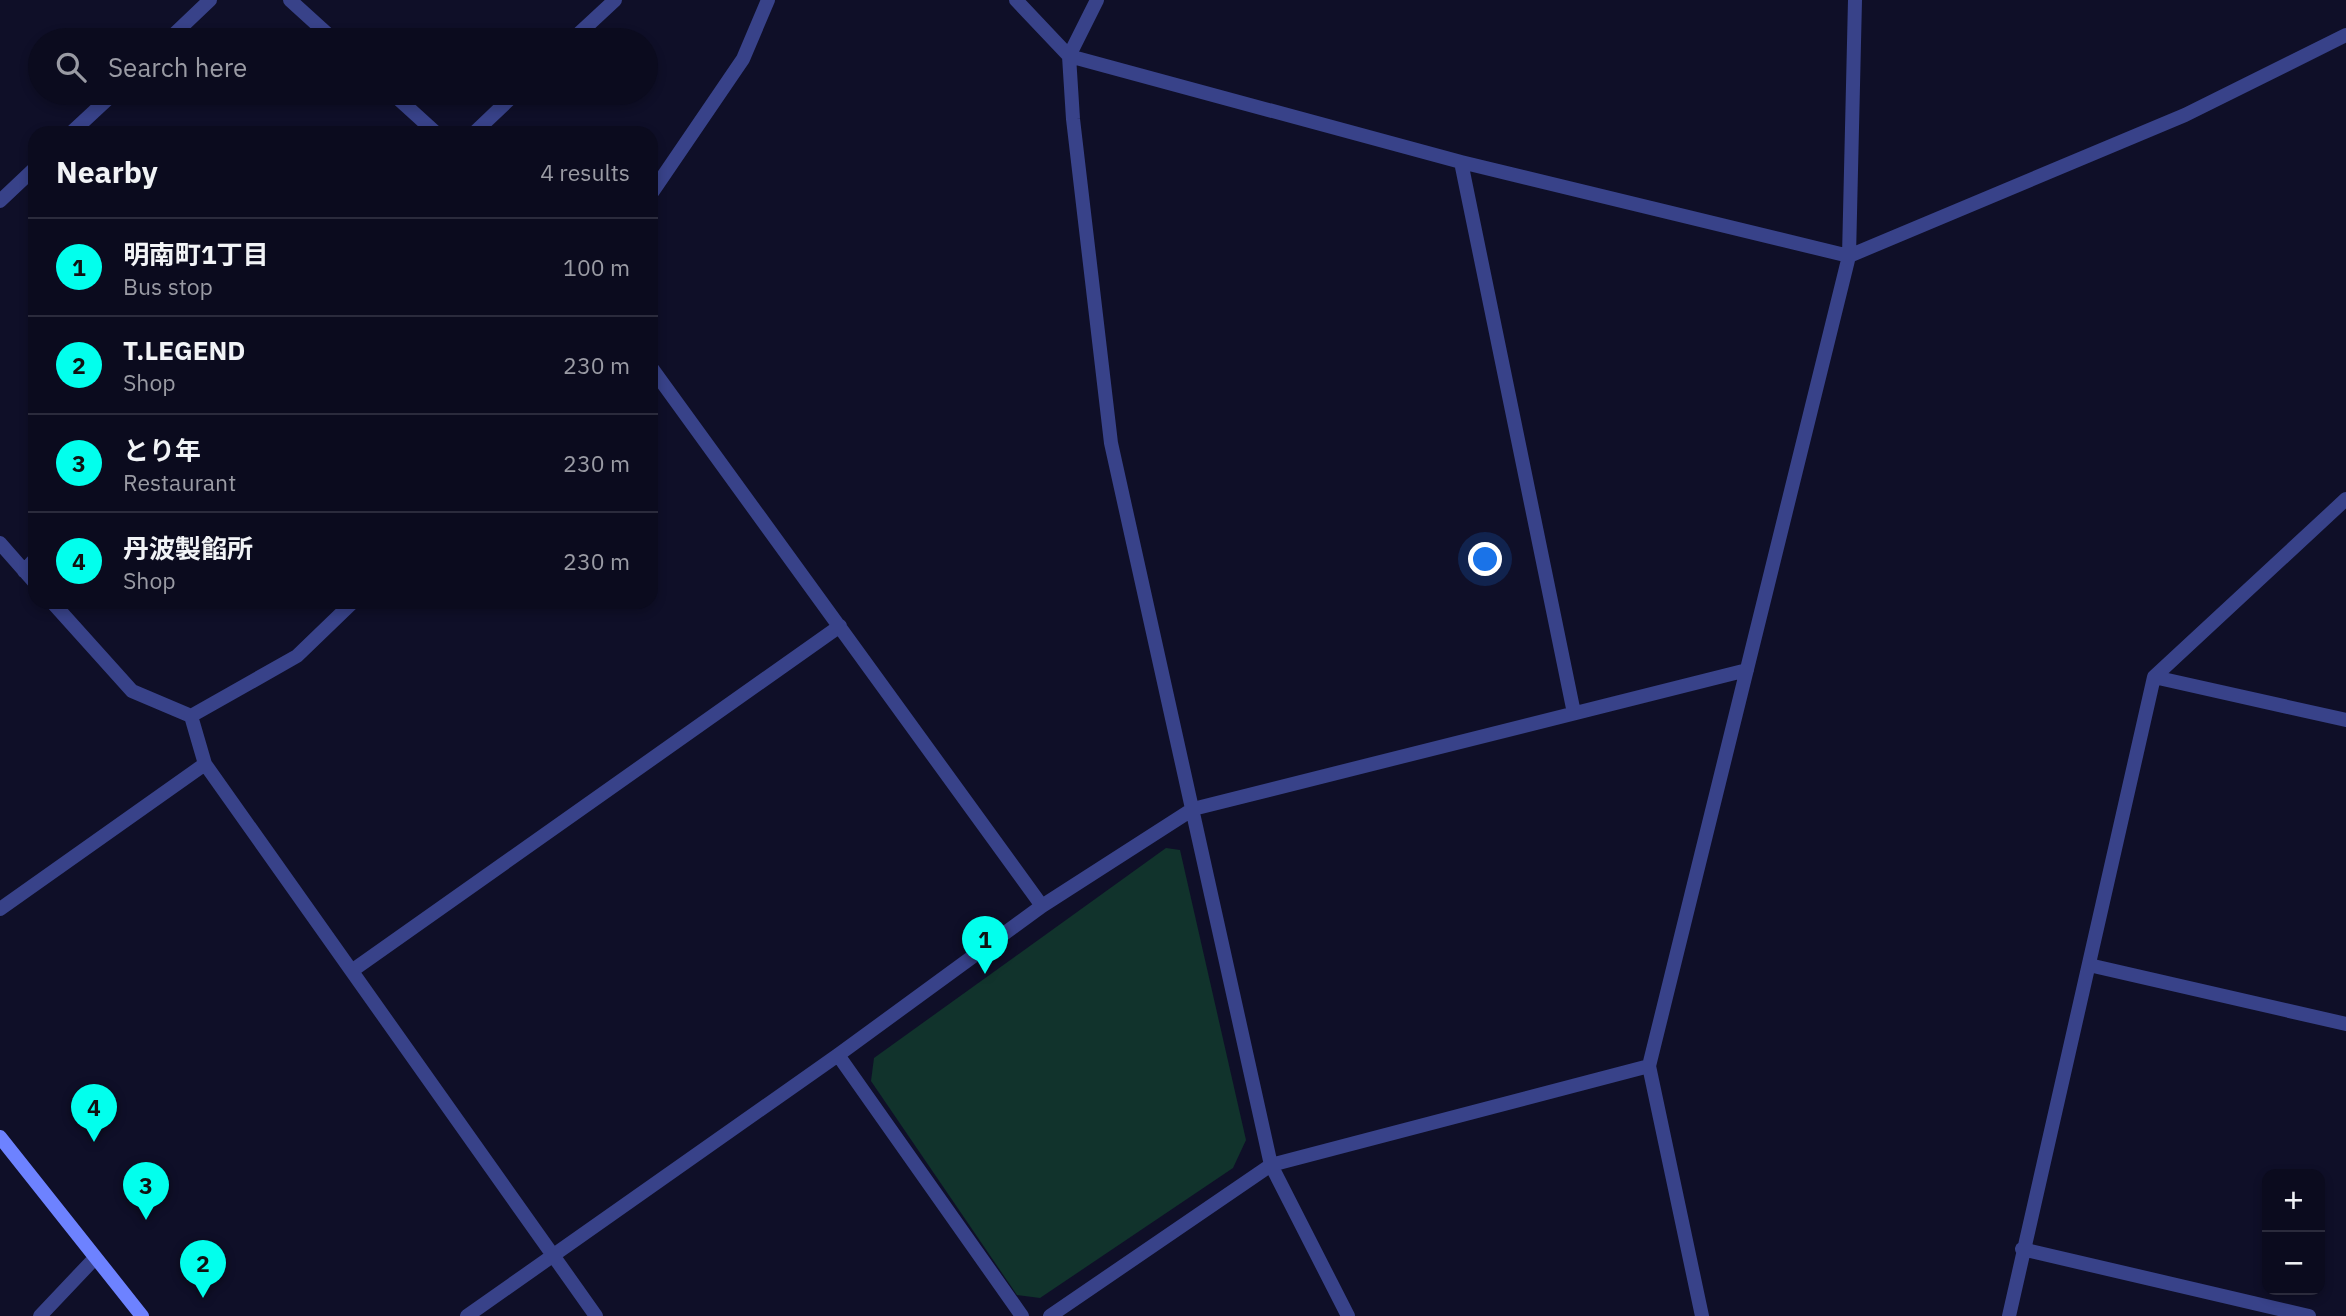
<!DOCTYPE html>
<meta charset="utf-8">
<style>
body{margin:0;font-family:"IBM Plex Sans","Noto Sans JP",sans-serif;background:#141427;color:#f1f3f6}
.controls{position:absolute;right:21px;bottom:21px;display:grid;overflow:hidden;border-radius:14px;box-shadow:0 4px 10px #0003}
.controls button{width:63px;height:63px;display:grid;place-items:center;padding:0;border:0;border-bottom:2px solid #2b2b3c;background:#0b0b1e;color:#f1f3f6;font:35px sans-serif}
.you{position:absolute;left:1486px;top:560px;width:24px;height:24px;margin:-18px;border:5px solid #fff;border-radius:50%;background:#1a73e8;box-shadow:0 0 0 10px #1a73e833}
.badge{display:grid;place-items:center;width:46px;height:46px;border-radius:50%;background:#02ffed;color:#111;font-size:23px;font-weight:700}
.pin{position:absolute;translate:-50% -58px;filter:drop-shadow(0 2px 4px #0008)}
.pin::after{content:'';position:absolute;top:37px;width:24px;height:21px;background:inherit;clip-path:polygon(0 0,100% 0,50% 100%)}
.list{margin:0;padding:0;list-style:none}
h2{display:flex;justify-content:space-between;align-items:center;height:91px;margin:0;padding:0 28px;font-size:30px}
h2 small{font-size:23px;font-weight:400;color:#9a9ba4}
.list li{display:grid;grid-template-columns:46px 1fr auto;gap:21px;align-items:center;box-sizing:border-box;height:98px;padding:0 28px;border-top:2px solid #2b2b3c}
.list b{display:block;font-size:26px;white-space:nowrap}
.list p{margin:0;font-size:23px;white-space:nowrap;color:#9a9ba4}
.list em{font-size:23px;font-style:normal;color:#9a9ba4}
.icon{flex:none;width:38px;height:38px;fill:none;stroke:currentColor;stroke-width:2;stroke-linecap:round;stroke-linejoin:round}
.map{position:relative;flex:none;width:2346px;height:1316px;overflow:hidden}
.search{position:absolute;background:#0b0b1e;box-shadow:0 4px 10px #0003;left:28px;top:28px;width:630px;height:77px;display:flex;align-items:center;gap:18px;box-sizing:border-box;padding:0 24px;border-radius:38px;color:#9a9ba4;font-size:26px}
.panel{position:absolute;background:#0b0b1e;box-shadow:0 4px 10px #0003;left:28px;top:126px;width:630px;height:483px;border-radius:21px}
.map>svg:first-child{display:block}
</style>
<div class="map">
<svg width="2346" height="1316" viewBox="0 0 2346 1316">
<rect width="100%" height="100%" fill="#0f0f28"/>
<path fill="#11332c" d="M1166,848L1180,850L1246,1140L1233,1168L1040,1298L1017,1295L871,1081L874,1058Z"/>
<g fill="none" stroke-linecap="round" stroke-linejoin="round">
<path stroke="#384289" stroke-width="14" d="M290,0L334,40
M1016,0L1069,56L1461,162L1849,256L2185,115L2346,35
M1097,0L1069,56L1073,119L1111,443L1271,1165L1348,1316
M168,40L210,0
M572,40L615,0
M392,93L436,133
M71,133L114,93
M474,133L516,93
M1461,162L1574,713
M651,194L743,59L768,0
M0,201L35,168
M651,367L1042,906
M0,543L35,583
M24,571L35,559
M52,602L132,691L191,716L205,764L596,1316
M2154,677L2346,720
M191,716L297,656L353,602
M0,909L205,764
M2089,965L2346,1024
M353,970L840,626
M838,1055L1022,1316
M1649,1066L1702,1316
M2022,1249L2309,1316
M40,1316L94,1259
M467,1316L838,1055L1042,906L1193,809L1747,670
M1050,1316L1271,1165L1649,1066L1849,256L1855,0
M2009,1316L2154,677L2346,499"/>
<path stroke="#6d82ff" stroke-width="14" d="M0,1137L142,1316"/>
</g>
</svg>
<div class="controls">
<button>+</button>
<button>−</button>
</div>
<div class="you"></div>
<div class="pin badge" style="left:985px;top:974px">1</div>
<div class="pin badge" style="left:203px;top:1298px">2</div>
<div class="pin badge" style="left:146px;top:1220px">3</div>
<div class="pin badge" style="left:94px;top:1142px">4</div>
<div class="search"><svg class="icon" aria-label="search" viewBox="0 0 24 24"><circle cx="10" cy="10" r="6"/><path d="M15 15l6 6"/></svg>Search here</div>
<section class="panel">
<h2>Nearby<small>4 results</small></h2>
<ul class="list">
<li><span class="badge">1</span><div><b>明南町1丁目</b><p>Bus stop</p></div><em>100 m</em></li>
<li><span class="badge">2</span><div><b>T.LEGEND</b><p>Shop</p></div><em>230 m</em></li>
<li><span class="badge">3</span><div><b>とり年</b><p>Restaurant</p></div><em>230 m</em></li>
<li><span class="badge">4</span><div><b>丹波製餡所</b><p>Shop</p></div><em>230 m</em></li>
</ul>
</section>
</div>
